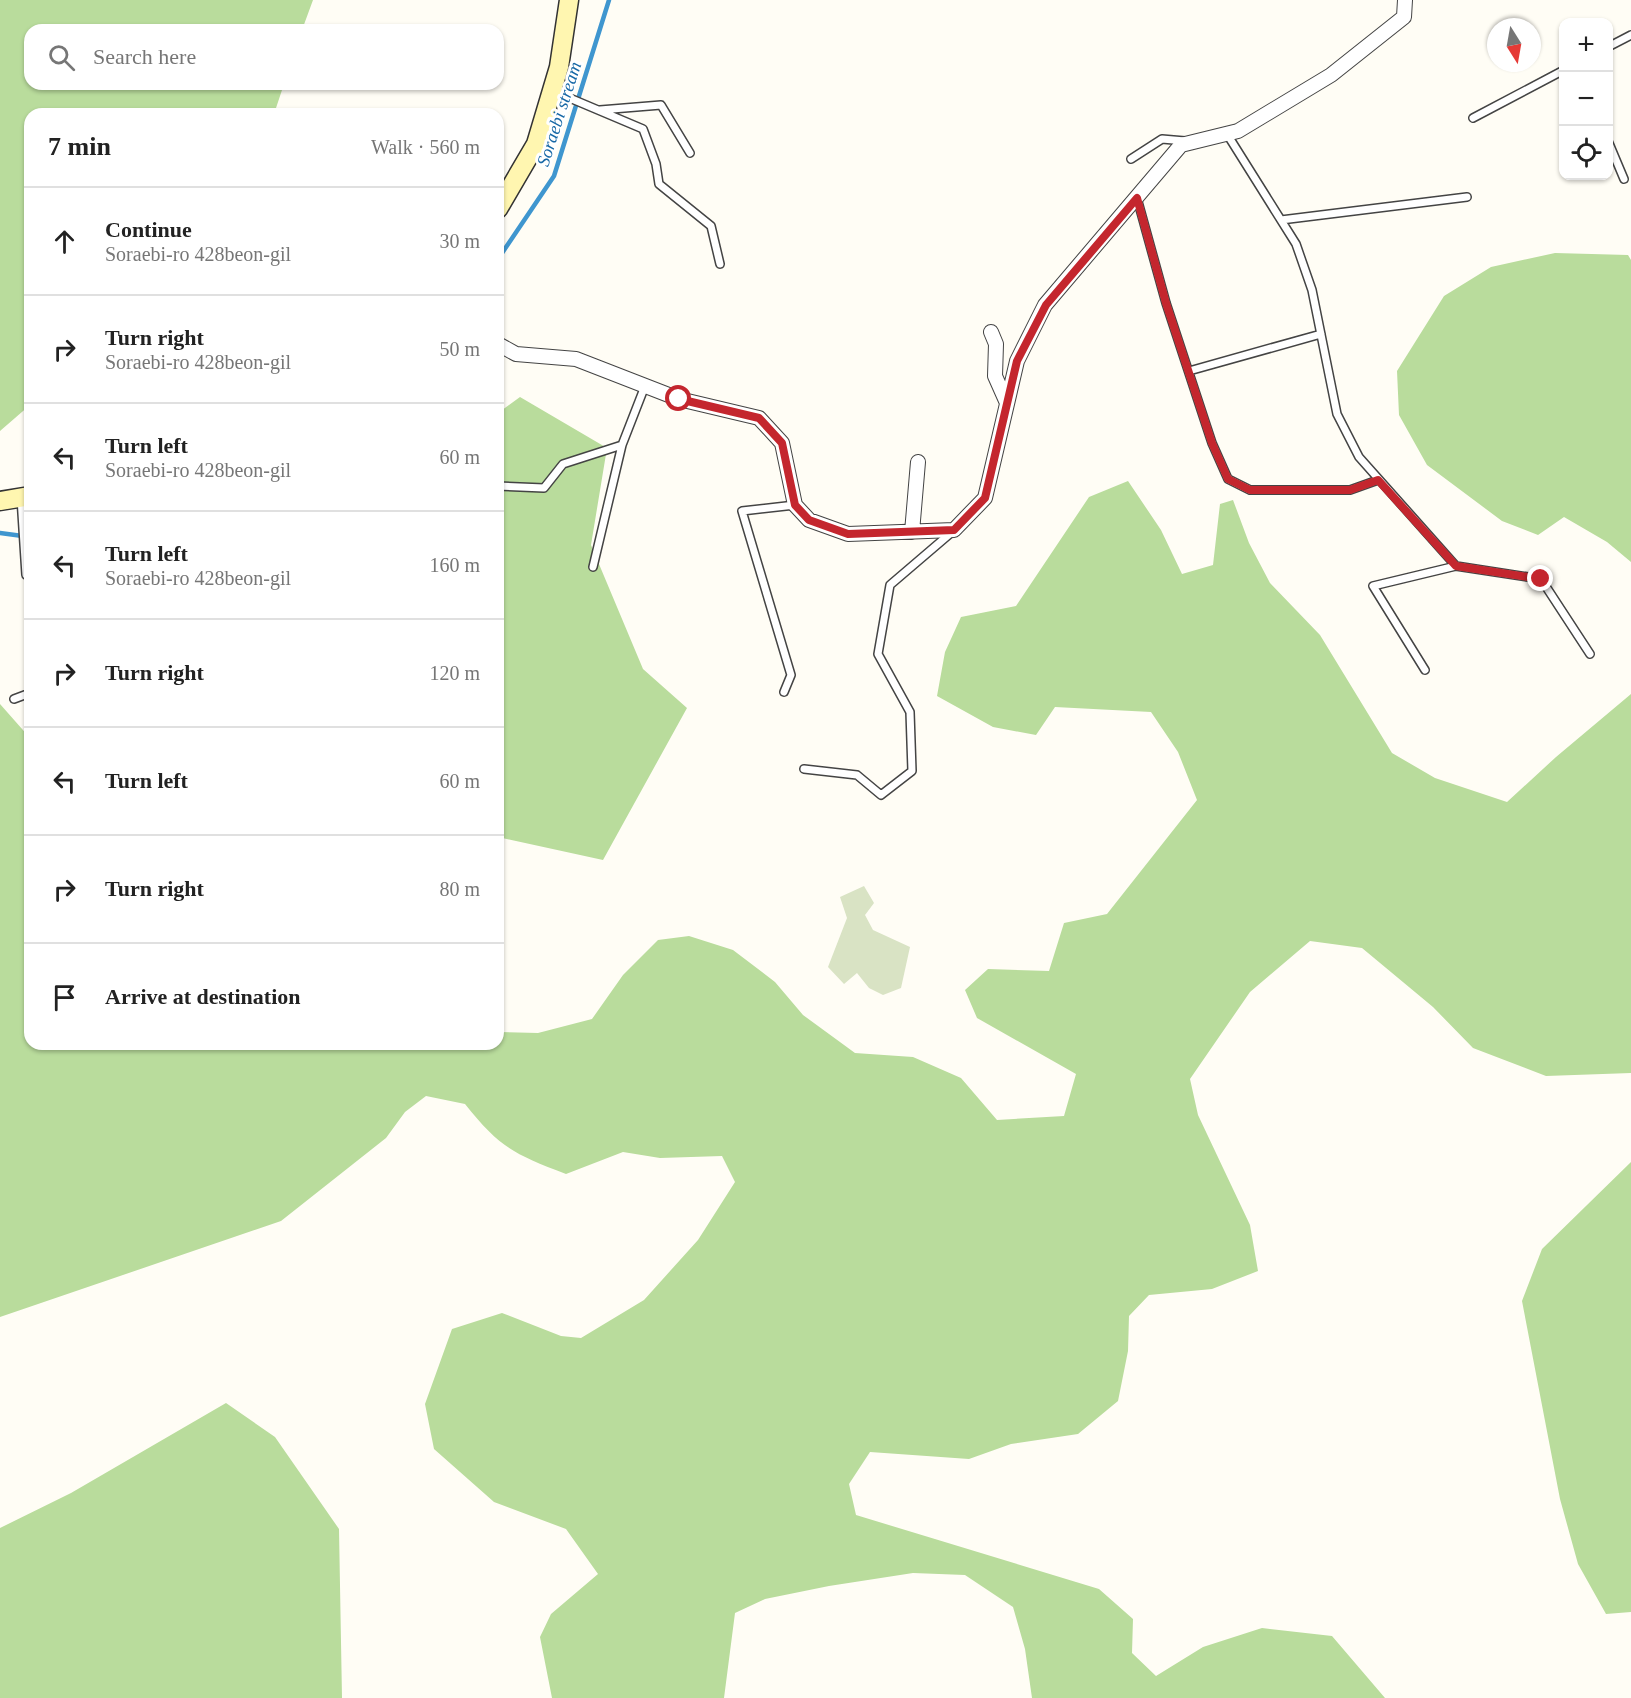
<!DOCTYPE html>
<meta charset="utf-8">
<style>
body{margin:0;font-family:Georgia,serif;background:#f6f6f6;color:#222}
.controls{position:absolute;right:18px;top:18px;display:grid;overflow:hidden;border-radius:12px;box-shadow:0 2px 4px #0004}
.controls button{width:54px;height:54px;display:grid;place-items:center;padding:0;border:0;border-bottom:2px solid #e0e0e0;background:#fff;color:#222;font:30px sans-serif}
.compass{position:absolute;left:1487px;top:18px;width:54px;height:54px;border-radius:50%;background:#fff;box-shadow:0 2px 4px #0004;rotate:169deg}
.stop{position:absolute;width:18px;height:18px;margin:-14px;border:4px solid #c4262e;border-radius:50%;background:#fff}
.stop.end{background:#c4262e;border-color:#fff;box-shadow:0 2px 6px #0008}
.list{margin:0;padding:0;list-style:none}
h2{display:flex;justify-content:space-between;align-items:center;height:78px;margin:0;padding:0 24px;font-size:26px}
h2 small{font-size:20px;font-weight:400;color:#767676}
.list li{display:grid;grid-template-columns:39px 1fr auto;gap:18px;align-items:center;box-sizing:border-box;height:108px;padding:0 24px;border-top:2px solid #e0e0e0}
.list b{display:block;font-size:22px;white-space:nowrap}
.list p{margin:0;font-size:20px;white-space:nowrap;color:#767676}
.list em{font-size:20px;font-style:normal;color:#767676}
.icon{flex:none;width:33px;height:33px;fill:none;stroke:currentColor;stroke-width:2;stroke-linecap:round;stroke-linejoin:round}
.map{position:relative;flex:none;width:1631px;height:1698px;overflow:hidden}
.search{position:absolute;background:#fff;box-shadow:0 2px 4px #0004;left:24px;top:24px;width:480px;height:66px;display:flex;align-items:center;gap:15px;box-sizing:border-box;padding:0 21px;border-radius:18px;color:#767676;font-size:22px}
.panel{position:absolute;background:#fff;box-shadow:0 2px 4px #0004;left:24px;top:108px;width:480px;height:942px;border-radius:18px}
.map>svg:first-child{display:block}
</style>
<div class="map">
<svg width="1631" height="1698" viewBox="0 0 1631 1698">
<rect width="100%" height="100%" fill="#fffdf5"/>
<path fill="#b9dc9c" d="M0,0H313L302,30H30V84H284L274,114H30V405L0,431Z
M1555,253L1628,255L1631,260V562L1607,542L1564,517L1538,535L1502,521L1427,465L1399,415L1397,371L1444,296L1491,267Z
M520,397L607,448L591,545L643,669L687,708L603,860L498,837V413Z
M1128,481L1161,530L1182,574L1213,565L1220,504L1233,500L1249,543L1270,583L1320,635L1392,753L1435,778L1507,802L1556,757L1631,694V1073L1546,1076L1473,1048L1433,1007L1362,948L1310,941L1250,992L1190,1079L1198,1115L1250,1225L1258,1271L1212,1289L1149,1295L1129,1316L1128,1351L1118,1401L1078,1434L1011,1444L969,1459L870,1452L849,1484L856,1515L1099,1589L1133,1619L1132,1653L1156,1676L1203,1647L1262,1628L1332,1636L1385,1698H1032L1025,1649L1013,1607L965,1575L913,1573L829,1586L765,1599L735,1613L724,1698H552L540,1637L551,1614L598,1574L566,1529L494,1502L434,1449L425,1404L452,1329L502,1313L561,1336L581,1338L644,1300L698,1240L735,1182L722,1156L660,1158L623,1152L566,1174C514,1154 500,1148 465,1104L426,1096L405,1112L386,1138L281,1221L0,1317V704L30,738V1044H498V1032L538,1033L592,1019L623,975L658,940L689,936L733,950L775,982L803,1015L855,1053L913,1057L961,1078L997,1120L1064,1116L1076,1074L977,1018L965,990L988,969L1049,971L1064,923L1107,914L1197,800L1178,752L1151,712L1055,707L1036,735L993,727L937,696L945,652L961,617L1016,606L1089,497Z
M1631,1162V1612L1606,1614L1578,1564L1560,1499L1522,1301L1542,1249Z
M226,1403L275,1437L339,1529L342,1698H0V1528L71,1493Z"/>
<path fill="#d9e3c4" d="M864,886L874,903L865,915L873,930L910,947L901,988L883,995L869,988L857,973L844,984L828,967L847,918L840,897Z"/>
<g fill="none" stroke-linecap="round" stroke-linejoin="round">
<path stroke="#3f96cf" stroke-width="4.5" d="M498,259L554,176L609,0
M0,533L30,537"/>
<defs>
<path id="lane" d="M1608,47L1631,35
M553,91L643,129L656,164L659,184L711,226L720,264
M600,110L661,105L690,153
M1473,118L1564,70
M1227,134L1296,244L1312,290L1337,414L1359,457L1456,566L1541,579L1590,654
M1608,141L1624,179
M1131,159L1162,139L1185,141
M1137,198L1166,303L1212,443L1228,479L1250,490H1350L1378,480
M1281,220L1467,197
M1189,371L1321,334
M498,486L544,488L563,464L622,445
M21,498L26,575L30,577
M593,567L622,445L645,386
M1425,670L1373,586L1456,566
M784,692L791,675L742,511L795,505
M14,699L30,693
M804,769L857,775L881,795L912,771L910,712L878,654L890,585L952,532"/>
<path id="street" d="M991,332L996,344L995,376L1007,403
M498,344L516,354L576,359L679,399L759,418L782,443L795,505L809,520L848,534L954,530L985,498L1017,361L1045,305L1181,145L1238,131L1331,75L1404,17L1405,0
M912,532L918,462"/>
<path id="secondary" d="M498,209L536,144L559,67L569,0
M0,501L30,496"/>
</defs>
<use href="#lane" stroke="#444" stroke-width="10"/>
<use href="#street" stroke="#444" stroke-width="16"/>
<use href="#secondary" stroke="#333" stroke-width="21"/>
<use href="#lane" stroke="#fff" stroke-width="7"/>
<use href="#street" stroke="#fff" stroke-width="14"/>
<use href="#secondary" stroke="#fff6b0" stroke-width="18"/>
</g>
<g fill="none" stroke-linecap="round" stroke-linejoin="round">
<path stroke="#c4262e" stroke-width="8" d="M679,399L759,418L782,443L795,505L809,520L848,534L954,530L985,498L1017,361L1046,305L1137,198L1166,303L1212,443L1228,479L1250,490H1350L1378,480L1456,566L1541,579"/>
</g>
<g text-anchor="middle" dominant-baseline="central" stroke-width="6" stroke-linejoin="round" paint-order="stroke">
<g font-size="18" font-style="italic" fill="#1768a6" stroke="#fff">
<text transform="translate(559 114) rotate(-72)">Soraebi stream</text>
</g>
</g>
</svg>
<div class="controls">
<button>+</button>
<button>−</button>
<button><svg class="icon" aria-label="locate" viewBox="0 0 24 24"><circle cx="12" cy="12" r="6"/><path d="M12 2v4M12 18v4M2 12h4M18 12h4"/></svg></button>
</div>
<svg class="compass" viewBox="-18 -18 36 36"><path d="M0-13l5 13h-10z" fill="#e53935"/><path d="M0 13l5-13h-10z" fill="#767676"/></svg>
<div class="stop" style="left:679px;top:399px"></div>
<div class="stop end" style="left:1541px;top:579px"></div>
<div class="search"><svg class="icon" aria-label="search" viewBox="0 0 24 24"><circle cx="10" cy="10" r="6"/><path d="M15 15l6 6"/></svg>Search here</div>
<section class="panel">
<h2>7 min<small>Walk · 560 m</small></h2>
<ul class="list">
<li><svg class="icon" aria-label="ahead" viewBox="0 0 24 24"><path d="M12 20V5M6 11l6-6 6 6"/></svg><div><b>Continue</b><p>Soraebi-ro 428beon-gil</p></div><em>30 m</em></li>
<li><svg class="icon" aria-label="right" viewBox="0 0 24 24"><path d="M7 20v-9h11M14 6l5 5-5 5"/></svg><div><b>Turn right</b><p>Soraebi-ro 428beon-gil</p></div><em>50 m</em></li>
<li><svg class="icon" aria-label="left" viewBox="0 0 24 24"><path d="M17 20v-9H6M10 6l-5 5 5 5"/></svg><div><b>Turn left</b><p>Soraebi-ro 428beon-gil</p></div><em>60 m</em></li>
<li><svg class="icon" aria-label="left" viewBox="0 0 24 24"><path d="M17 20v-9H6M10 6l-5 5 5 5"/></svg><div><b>Turn left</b><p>Soraebi-ro 428beon-gil</p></div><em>160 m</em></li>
<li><svg class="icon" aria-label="right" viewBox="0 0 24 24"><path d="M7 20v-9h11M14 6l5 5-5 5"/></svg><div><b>Turn right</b></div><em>120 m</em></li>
<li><svg class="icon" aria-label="left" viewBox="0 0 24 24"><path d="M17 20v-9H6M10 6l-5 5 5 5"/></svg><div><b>Turn left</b></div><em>60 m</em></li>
<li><svg class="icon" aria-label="right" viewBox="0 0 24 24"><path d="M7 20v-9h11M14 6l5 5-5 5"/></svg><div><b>Turn right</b></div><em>80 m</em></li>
<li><svg class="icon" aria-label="arrive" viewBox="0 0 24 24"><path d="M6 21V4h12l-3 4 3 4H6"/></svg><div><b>Arrive at destination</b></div></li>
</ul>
</section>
</div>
